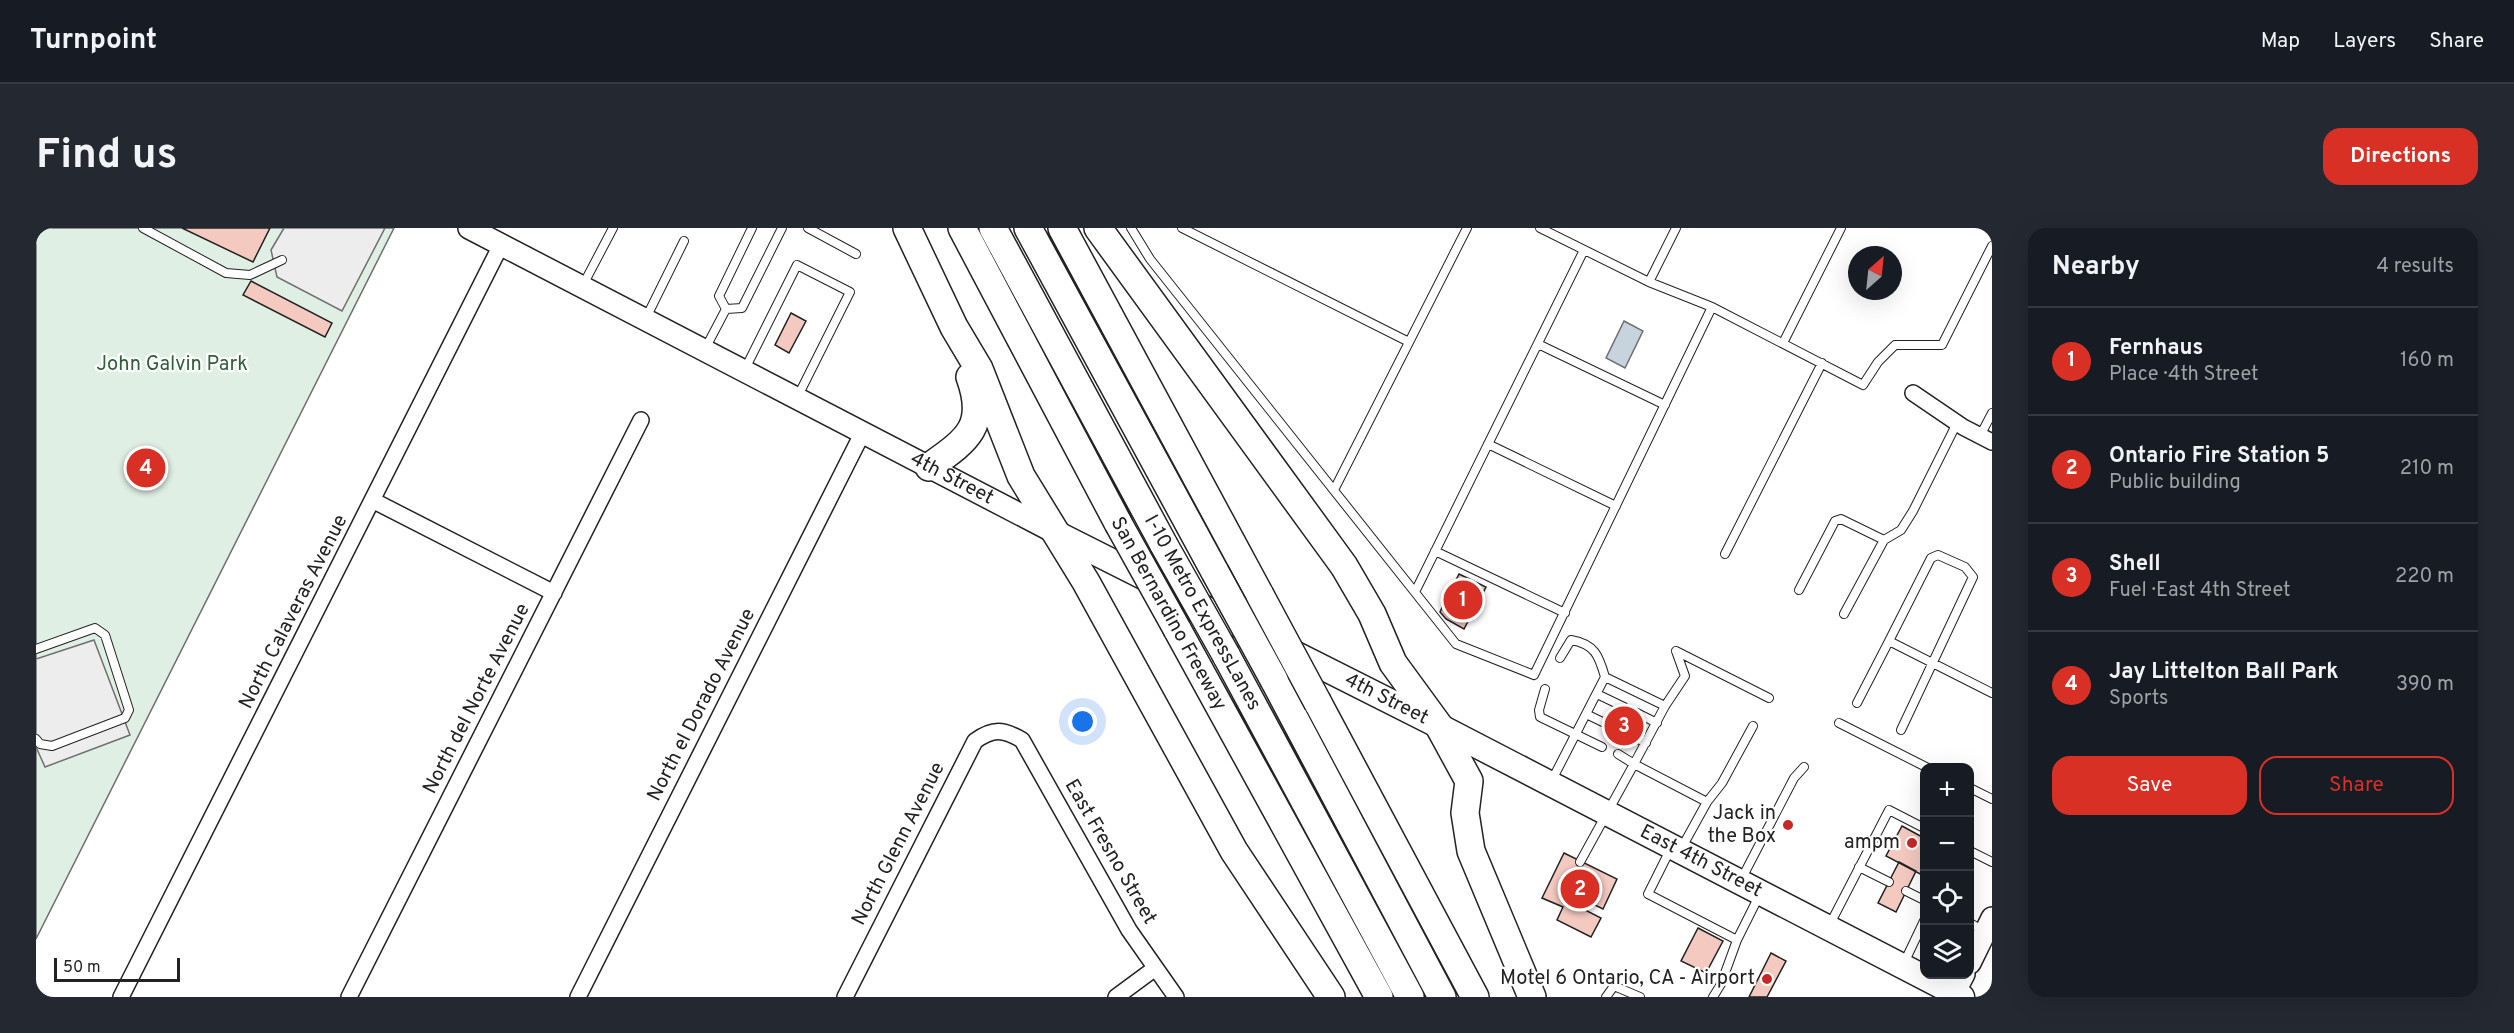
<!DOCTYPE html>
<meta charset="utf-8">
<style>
body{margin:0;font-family:Overpass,sans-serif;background:#242831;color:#f1f3f6}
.controls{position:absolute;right:18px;bottom:18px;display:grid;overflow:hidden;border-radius:12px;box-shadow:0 6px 24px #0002}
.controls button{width:54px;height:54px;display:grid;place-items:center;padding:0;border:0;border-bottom:2px solid #363941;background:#171b24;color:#f1f3f6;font:30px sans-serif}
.compass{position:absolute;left:1812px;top:18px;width:54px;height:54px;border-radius:50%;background:#171b24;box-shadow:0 6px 24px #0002;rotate:27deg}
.scale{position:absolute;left:18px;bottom:15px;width:126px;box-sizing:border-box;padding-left:6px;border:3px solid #222;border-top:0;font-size:16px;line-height:21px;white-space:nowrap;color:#222;-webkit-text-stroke:4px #fff;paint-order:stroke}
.you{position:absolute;left:1047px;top:494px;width:21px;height:21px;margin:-15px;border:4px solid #fff;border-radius:50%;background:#1a73e8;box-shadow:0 0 0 9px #1a73e833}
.badge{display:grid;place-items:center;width:39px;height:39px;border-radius:50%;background:#d93025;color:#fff;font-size:20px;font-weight:700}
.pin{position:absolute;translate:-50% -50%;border:3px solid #fff;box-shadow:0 2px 6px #0006}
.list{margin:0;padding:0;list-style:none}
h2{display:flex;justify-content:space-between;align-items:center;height:78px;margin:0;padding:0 24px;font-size:26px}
h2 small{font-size:20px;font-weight:400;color:#9ea1a6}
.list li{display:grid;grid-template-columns:39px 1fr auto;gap:18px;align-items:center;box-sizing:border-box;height:108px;padding:0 24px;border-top:2px solid #363941}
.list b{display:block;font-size:22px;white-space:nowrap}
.list p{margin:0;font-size:20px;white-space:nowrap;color:#9ea1a6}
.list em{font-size:20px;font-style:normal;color:#9ea1a6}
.actions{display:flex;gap:12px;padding:18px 24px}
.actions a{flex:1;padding:14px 0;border:2px solid #d93025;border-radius:18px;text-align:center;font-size:21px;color:#d93025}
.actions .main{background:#d93025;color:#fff}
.icon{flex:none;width:33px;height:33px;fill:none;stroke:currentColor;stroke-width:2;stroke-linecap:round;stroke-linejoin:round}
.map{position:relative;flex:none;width:1956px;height:769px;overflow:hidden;border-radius:18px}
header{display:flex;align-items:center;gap:36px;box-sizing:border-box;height:84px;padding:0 30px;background:#171b24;border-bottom:2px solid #363941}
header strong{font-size:28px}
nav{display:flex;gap:33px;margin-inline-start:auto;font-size:21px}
.intro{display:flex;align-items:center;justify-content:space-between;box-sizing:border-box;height:144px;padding:0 36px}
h1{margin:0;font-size:42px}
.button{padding:15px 27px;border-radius:18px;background:#d93025;color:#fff;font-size:21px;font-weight:700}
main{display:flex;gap:36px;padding:0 36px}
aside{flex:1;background:#171b24;border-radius:18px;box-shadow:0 6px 24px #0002}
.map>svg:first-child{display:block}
</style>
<header>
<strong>Turnpoint</strong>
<nav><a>Map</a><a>Layers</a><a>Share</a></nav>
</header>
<div class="intro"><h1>Find us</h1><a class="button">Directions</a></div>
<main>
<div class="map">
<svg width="1956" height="769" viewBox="0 0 1956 769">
<rect width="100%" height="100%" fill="#fff"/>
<path fill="#e0efe3" stroke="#6f6f6f" stroke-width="1.5" d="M0,0H358L0,711Z"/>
<path fill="#ededed" stroke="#6f6f6f" stroke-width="1.5" d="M248,0H349L306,83L241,49L235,22Z
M58,412L94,507L9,539L0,519V431Z"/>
<path fill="#c7d3dd" stroke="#6f6f6f" stroke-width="1.5" d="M1588,93L1607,103L1589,140L1570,130Z"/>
<path fill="#f3c9c0" stroke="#222" stroke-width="1.5" d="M146,0H234L217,34Z
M215,53L296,95L289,109L207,67Z
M755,85L770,93L753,125L739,117Z
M1423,346L1450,359L1428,401L1410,391L1404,384Z
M1866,598L1888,610V648L1850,628Z
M1528,625L1581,651L1567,681L1555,675L1551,683L1565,690L1555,709L1521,692L1527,679L1506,670Z
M1863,634L1880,643L1860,684L1842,675Z
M1662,700L1687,713L1670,745L1645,733Z
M1735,725L1750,733L1731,769H1713Z"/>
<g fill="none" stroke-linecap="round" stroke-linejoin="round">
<defs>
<path id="lane" d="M107,0L190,45L214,47L246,32
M772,0L820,26
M1095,0L1114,31L1420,416L1498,447L1676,79L1613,54L1640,0
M1146,0L1373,114
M1504,0L1613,54
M547,57L577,0
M1676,79L1827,157L1842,134L1859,117H1906L1956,18
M690,81L706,80L746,0
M690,81L683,68L716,0
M610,90L648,13
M1747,115L1805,0
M1502,116L1629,177
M669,121L690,81
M709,141L761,37L814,64L761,170
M1944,208L1956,185
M1452,216L1580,278
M1298,262L1431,0
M1399,323L1529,385
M1689,326L1786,135
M1763,362L1799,293L1805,291L1848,312L1865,302L1877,283L1921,195
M1379,364L1548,22
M1808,386L1848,312
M1853,413L1895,330L1902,327L1929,339L1937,349L1865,502
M0,421L59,400L69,407L93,482L89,490L16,518L4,516L0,511
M1640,423L1733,470
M1524,430L1535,412C1559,416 1563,428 1569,449
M1509,461L1503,482L1504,489L1566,519
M1561,466L1588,479
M1821,475L1853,413L1956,465
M1601,485L1621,495
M1550,486L1577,499
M1803,495L1892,540
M1590,505L1610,515
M1582,526L1598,536L1629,478L1649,448L1640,423
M1516,552L1569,449L1629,478
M1934,560L1956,571
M1671,574L1686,555L1717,498
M1635,620L1612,666L1701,712L1723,668
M1934,623L1956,634
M1544,634L1598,536L1671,574L1645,621
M1823,639L1853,654
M1706,650L1758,550L1768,539
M1870,663L1888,672
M1934,695L1948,703
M1793,698L1853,582L1888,600
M1868,735L1888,693
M1570,769L1578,758L1604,769
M1677,769L1685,756L1701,712"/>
<path id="street" d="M1877,165L1927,199L1956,214
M338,273L518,365
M85,769L465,17
M313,769L605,192
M542,769L827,204
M809,769L939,513C957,500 967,501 986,512L1093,702L1140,769
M1080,769L1118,741"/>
<g id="secondary">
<path id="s1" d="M433,0L1018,304"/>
<path d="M1934,735L1956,690"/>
<path d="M1918,765L1928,746"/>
</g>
<g id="primary">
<path id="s2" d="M1018,304L1403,498L1926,769"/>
</g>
<path id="highway" d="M871,0L918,99L943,141L985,248L1050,354L1198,623L1295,769
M926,0L1082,295
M957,0L1128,317
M992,0L1179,344
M1026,0L1224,367
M1062,0L1308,338L1336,386L1357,435L1403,498L1433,553L1429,585L1435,623L1496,769
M893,239C931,212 952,199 934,149
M1141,401L1343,769
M1190,427L1374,769
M1238,452L1406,769
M1282,475L1439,769"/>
</defs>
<use href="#lane" stroke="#222" stroke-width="10"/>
<use href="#street" stroke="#222" stroke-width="18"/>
<use href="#secondary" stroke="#222" stroke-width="24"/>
<use href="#primary" stroke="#222" stroke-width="27"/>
<use href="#highway" stroke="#222" stroke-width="30"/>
<use href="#lane" stroke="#fff" stroke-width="8"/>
<use href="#street" stroke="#fff" stroke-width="15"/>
<use href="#secondary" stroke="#fff" stroke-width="21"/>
<use href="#primary" stroke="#fff" stroke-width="24"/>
<use href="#highway" stroke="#fff" stroke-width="27"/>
<defs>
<path id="highway-bridge" d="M1082,295L1141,401
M1128,317L1190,427
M1179,344L1238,452
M1224,367L1282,475"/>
</defs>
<use href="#highway-bridge" stroke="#222" stroke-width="30" stroke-linecap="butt"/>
<use href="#highway-bridge" stroke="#fff" stroke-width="27"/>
</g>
<g fill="#c62828" stroke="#fff" stroke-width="2">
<circle cx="1752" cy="597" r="6"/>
<circle cx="1876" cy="615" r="6"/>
<circle cx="1731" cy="751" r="6"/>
</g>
<g text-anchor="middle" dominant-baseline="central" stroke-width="4.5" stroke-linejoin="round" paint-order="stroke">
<g font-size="20" fill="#2f5e38" stroke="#fff">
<text x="136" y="137">John Galvin Park</text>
</g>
<g font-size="20" fill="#222" stroke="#fff">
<text stroke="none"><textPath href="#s1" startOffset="544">4th Street</textPath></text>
<text transform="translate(258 384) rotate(-63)">North Calaveras Avenue</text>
<text transform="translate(1166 385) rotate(61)">I-10 Metro ExpressLanes</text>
<text transform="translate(1132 386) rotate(61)">San Bernardino Freeway</text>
<text transform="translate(441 471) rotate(-63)">North del Norte Avenue</text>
<text stroke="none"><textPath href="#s2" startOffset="372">4th Street</textPath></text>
<text transform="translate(666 477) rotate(-63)">North el Dorado Avenue</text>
<text transform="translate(863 616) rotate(-63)">North Glenn Avenue</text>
<text transform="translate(1074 624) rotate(60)">East Fresno Street</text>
<text stroke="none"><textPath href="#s2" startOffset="726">East 4th Street</textPath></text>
</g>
<g font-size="20" fill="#222" stroke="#fff" text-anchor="end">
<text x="1740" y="586">Jack in<tspan x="1740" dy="23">the Box</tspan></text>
<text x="1864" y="615">ampm</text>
<text x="1719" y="751">Motel 6 Ontario, CA - Airport</text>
</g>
</g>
</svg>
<div class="controls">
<button>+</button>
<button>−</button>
<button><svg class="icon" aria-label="locate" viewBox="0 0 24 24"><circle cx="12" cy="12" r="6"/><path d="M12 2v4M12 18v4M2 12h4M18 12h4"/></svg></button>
<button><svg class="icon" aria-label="layers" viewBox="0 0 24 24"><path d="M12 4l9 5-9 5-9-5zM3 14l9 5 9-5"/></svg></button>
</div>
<svg class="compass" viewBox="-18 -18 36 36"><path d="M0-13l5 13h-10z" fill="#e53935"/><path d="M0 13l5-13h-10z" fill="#9ea1a6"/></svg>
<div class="scale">50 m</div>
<div class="you"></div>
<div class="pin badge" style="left:1427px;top:372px">1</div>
<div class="pin badge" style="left:1544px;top:661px">2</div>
<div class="pin badge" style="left:1588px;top:498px">3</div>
<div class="pin badge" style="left:110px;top:240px">4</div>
</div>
<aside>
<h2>Nearby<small>4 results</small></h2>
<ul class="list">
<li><span class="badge">1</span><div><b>Fernhaus</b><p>Place · 4th Street</p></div><em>160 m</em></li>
<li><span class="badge">2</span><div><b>Ontario Fire Station 5</b><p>Public building</p></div><em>210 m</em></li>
<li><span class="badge">3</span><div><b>Shell</b><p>Fuel · East 4th Street</p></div><em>220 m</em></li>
<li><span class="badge">4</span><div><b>Jay Littelton Ball Park</b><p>Sports</p></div><em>390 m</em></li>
</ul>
<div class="actions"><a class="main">Save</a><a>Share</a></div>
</aside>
</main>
